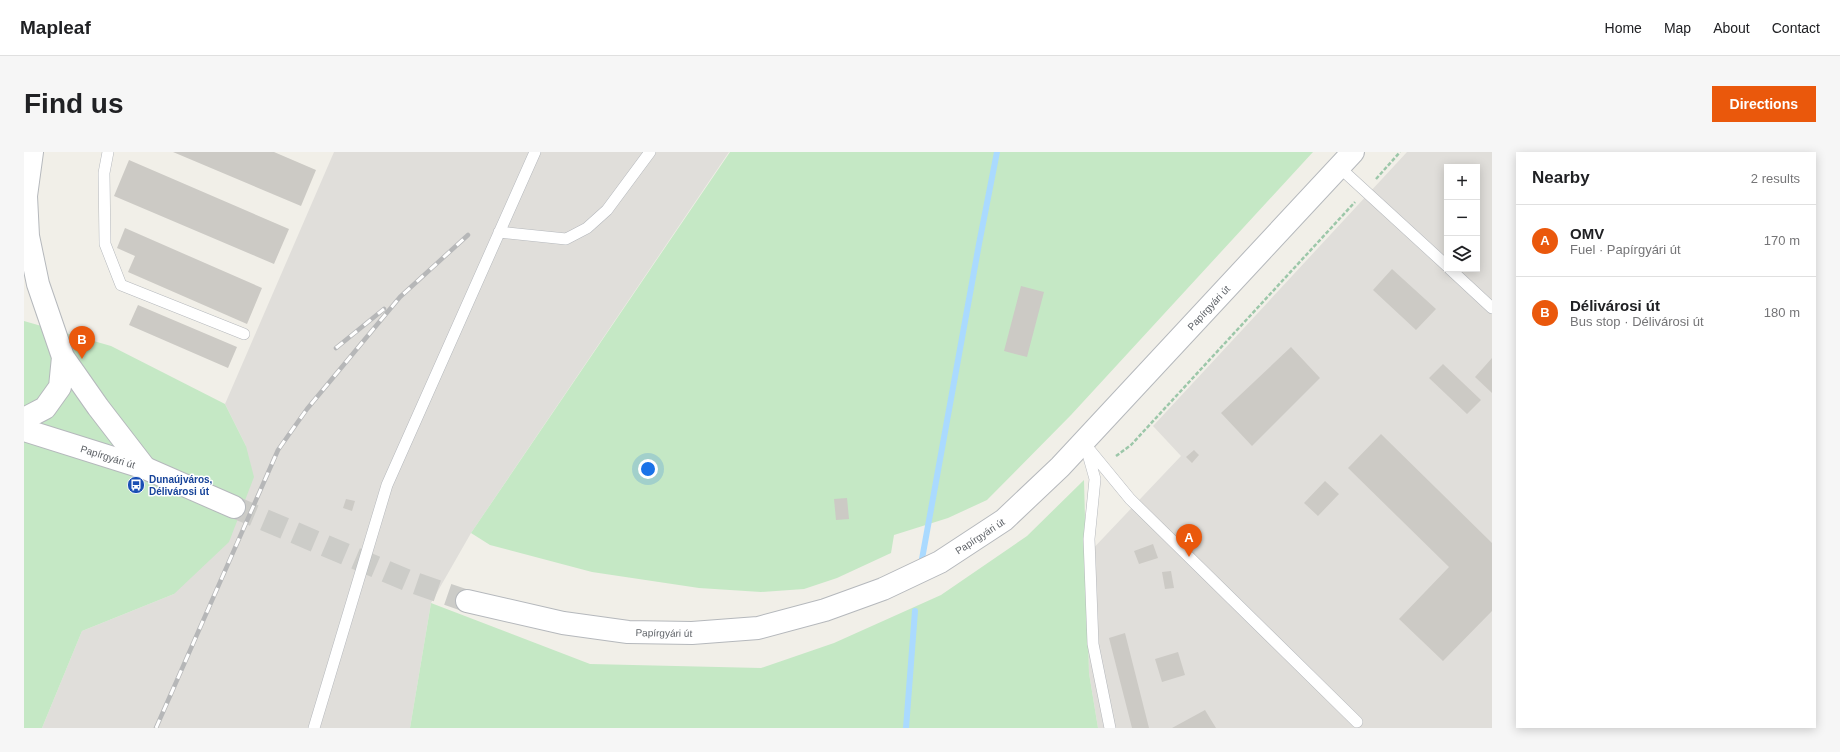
<!DOCTYPE html>
<meta charset="utf-8">
<style>
body{margin:0;font-family:Arial,sans-serif;background:#f6f6f6;color:#202124}
.controls{position:absolute;right:12px;top:12px;display:grid;overflow:hidden;border-radius:0px;box-shadow:0 2px 10px #0003}
.controls button{width:36px;height:36px;display:grid;place-items:center;padding:0;border:0;border-bottom:1px solid #e0e0e0;background:#fff;color:#202124;font:20px sans-serif}
.you{position:absolute;left:624px;top:317px;width:14px;height:14px;margin:-10px;border:3px solid #fff;border-radius:50%;background:#1a73e8;box-shadow:0 0 0 6px #1a73e833}
.badge{display:grid;place-items:center;width:26px;height:26px;border-radius:50%;background:#ea580c;color:#fff;font-size:13px;font-weight:700}
.pin{position:absolute;translate:-50% -33px;filter:drop-shadow(0 1px 2px #0008)}
.pin::after{content:'';position:absolute;top:21px;width:14px;height:12px;background:inherit;clip-path:polygon(0 0,100% 0,50% 100%)}
.list{margin:0;padding:0;list-style:none}
h2{display:flex;justify-content:space-between;align-items:center;height:52px;margin:0;padding:0 16px;font-size:17px}
h2 small{font-size:13px;font-weight:400;color:#757577}
.list li{display:grid;grid-template-columns:26px 1fr auto;gap:12px;align-items:center;box-sizing:border-box;height:72px;padding:0 16px;border-top:1px solid #e0e0e0}
.list b{display:block;font-size:15px;white-space:nowrap}
.list p{margin:0;font-size:13px;white-space:nowrap;color:#757577}
.list em{font-size:13px;font-style:normal;color:#757577}
.icon{flex:none;width:22px;height:22px;fill:none;stroke:currentColor;stroke-width:2;stroke-linecap:round;stroke-linejoin:round}
.map{position:relative;flex:none;width:1468px;height:576px;overflow:hidden;border-radius:0px}
header{display:flex;align-items:center;gap:24px;box-sizing:border-box;height:56px;padding:0 20px;background:#fff;border-bottom:1px solid #e0e0e0}
header strong{font-size:19px}
nav{display:flex;gap:22px;margin-inline-start:auto;font-size:14px}
.intro{display:flex;align-items:center;justify-content:space-between;box-sizing:border-box;height:96px;padding:0 24px}
h1{margin:0;font-size:28px}
.button{padding:10px 18px;border-radius:0px;background:#ea580c;color:#fff;font-size:14px;font-weight:700}
main{display:flex;gap:24px;padding:0 24px}
aside{flex:1;background:#fff;border-radius:0px;box-shadow:0 2px 10px #0003}
.map>svg:first-child{display:block}
</style>
<header>
<strong>Mapleaf</strong>
<nav><a>Home</a><a>Map</a><a>About</a><a>Contact</a></nav>
</header>
<div class="intro"><h1>Find us</h1><a class="button">Directions</a></div>
<main>
<div class="map">
<svg width="1468" height="576" viewBox="0 0 1468 576">
<rect width="100%" height="100%" fill="#f1efe8"/>
<path fill="#e0deda" fill-rule="evenodd" d="M310,0H705L447,381L407,451L386,576H18L58,479L150,442L222,294L201,252Z
M1383,0H1468V576H1074L1065,521L1062,404L1157,304L1129,274ZM1423,15H1453V117H1423Z"/>
<path fill="#c5e8c5" d="M706,0H1289L1047,263L963,348L924,366L870,383L867,401L813,426L780,437L737,440L675,436L568,420L466,393L447,381Z
M0,169L87,194L201,252L222,294L230,325L205,390L150,442L58,479L18,576H0Z
M1060,328L1065,521L1074,576H386L407,451L566,512L737,516L810,491L917,443L1003,384Z"/>
<g fill="none" stroke-linecap="round" stroke-linejoin="round">
<path stroke="#aadaff" stroke-width="6" d="M898,407L955,92L973,0
M882,576L891,459"/>
</g>
<path fill="#cccac5" d="M149,0H250L292,18L277,54Z
M105,8L265,77L250,112L90,44Z
M101,76L238,136L223,172L104,120L111,104L93,96Z
M1368,117L1412,157L1392,178L1349,138Z
M997,134L1020,140L1003,205L980,199Z
M114,153L213,195L204,216L105,173Z
M1267,195L1296,226L1228,294L1197,261Z
M1468,206V241L1451,225Z
M1419,212L1457,248L1443,262L1405,226Z
M1357,282L1468,391V459L1419,509L1375,467L1425,415L1324,316Z
M1170,298L1175,303L1168,311L1162,305Z
M1301,329L1315,342L1294,364L1280,351Z
M823,346L825,367L812,368L810,347Z
M322,347L331,349L328,359L319,356Z
M1129,392L1134,406L1115,412L1110,399Z
M1147,419L1150,436L1141,437L1138,420Z
M1101,481L1125,576H1108L1085,486Z
M1154,500L1161,523L1138,530L1131,507Z
M1181,558L1192,576H1148Z"/>
<g fill="none" stroke-linecap="round" stroke-linejoin="round">
<path stroke="#ccccc8" stroke-width="22" stroke-dasharray="22 11" stroke-linecap="butt" d="M210,355L385,429L443,449"/>
<defs>
<path id="service" d="M84,0L80,21L81,92L97,133L220,182
M1315,15L1423,114
M475,80L542,87L563,76L583,58L626,0
M1426,117L1468,156
M1060,291L1106,347L1333,570
M1062,295L1071,327L1065,387L1069,492L1086,576
M290,576L363,333L511,0"/>
<path id="minor" d="M8,0L2,44L4,84L14,132L39,205L74,255L121,316
M0,267L21,256L36,235L39,205"/>
<g id="tertiary">
<path id="s1" d="M0,278L121,316L210,355"/>
<path id="s2" d="M443,449L539,471L604,480L668,481L734,476L801,458L859,437L916,410L980,368L1036,315L1329,0"/>
</g>
</defs>
<use href="#service" stroke="#b5b8bc" stroke-width="12"/>
<use href="#minor" stroke="#b5b8bc" stroke-width="24"/>
<use href="#tertiary" stroke="#b5b8bc" stroke-width="24"/>
<path stroke="#9cc7a9" stroke-width="2.5" stroke-dasharray="4 2" stroke-linecap="butt" d="M1352,27L1376,0
M1092,304L1107,293L1331,50"/>
<use href="#service" stroke="#fff" stroke-width="11"/>
<use href="#minor" stroke="#fff" stroke-width="22"/>
<use href="#tertiary" stroke="#fff" stroke-width="22"/>
<defs>
<path id="rail" d="M312,196L360,157
M132,576L254,298L283,257L376,145L444,83"/>
</defs>
<use href="#rail" stroke="#b6b7b8" stroke-width="4.5"/>
<use href="#rail" stroke="#fff" stroke-width="3" stroke-dasharray="9" stroke-linecap="butt"/>
</g>
<defs>
<symbol id="bus-disc" viewBox="-11 -11 22 22"><circle r="9.5" fill="#1a4fb4" stroke="#fff"/><path d="M-5-6H5V4H4V6H2V4H-2V6H-4V4H-5ZM-3.5-4V0h7V-4ZM-3.5 1.2v1.5H-2V1.2ZM2 1.2v1.5H3.5V1.2Z" fill="#fff"/></symbol>
</defs>
<g fill-rule="evenodd">
<use href="#bus-disc" x="102" y="323" width="20" height="20"/>
</g>
<g text-anchor="middle" dominant-baseline="central" stroke-width="3" stroke-linejoin="round" paint-order="stroke">
<g font-size="10" fill="#5f6368" stroke="#fff">
<text stroke="none"><textPath href="#s2" startOffset="860">Papírgyári út</textPath></text>
<text stroke="none"><textPath href="#s1" startOffset="88">Papírgyári út</textPath></text>
<text stroke="none"><textPath href="#s2" startOffset="536">Papírgyári út</textPath></text>
<text stroke="none"><textPath href="#s2" startOffset="200">Papírgyári út</textPath></text>
</g>
<g font-size="10" font-weight="bold" fill="#164399" stroke="#fff" text-anchor="start">
<text x="125" y="327">Dunaújváros,<tspan x="125" dy="12">Délivárosi út</tspan></text>
</g>
</g>
</svg>
<div class="controls">
<button>+</button>
<button>−</button>
<button><svg class="icon" aria-label="layers" viewBox="0 0 24 24"><path d="M12 4l9 5-9 5-9-5zM3 14l9 5 9-5"/></svg></button>
</div>
<div class="you"></div>
<div class="pin badge" style="left:1165px;top:405px">A</div>
<div class="pin badge" style="left:58px;top:207px">B</div>
</div>
<aside>
<h2>Nearby<small>2 results</small></h2>
<ul class="list">
<li><span class="badge">A</span><div><b>OMV</b><p>Fuel · Papírgyári út</p></div><em>170 m</em></li>
<li><span class="badge">B</span><div><b>Délivárosi út</b><p>Bus stop · Délivárosi út</p></div><em>180 m</em></li>
</ul>
</aside>
</main>
